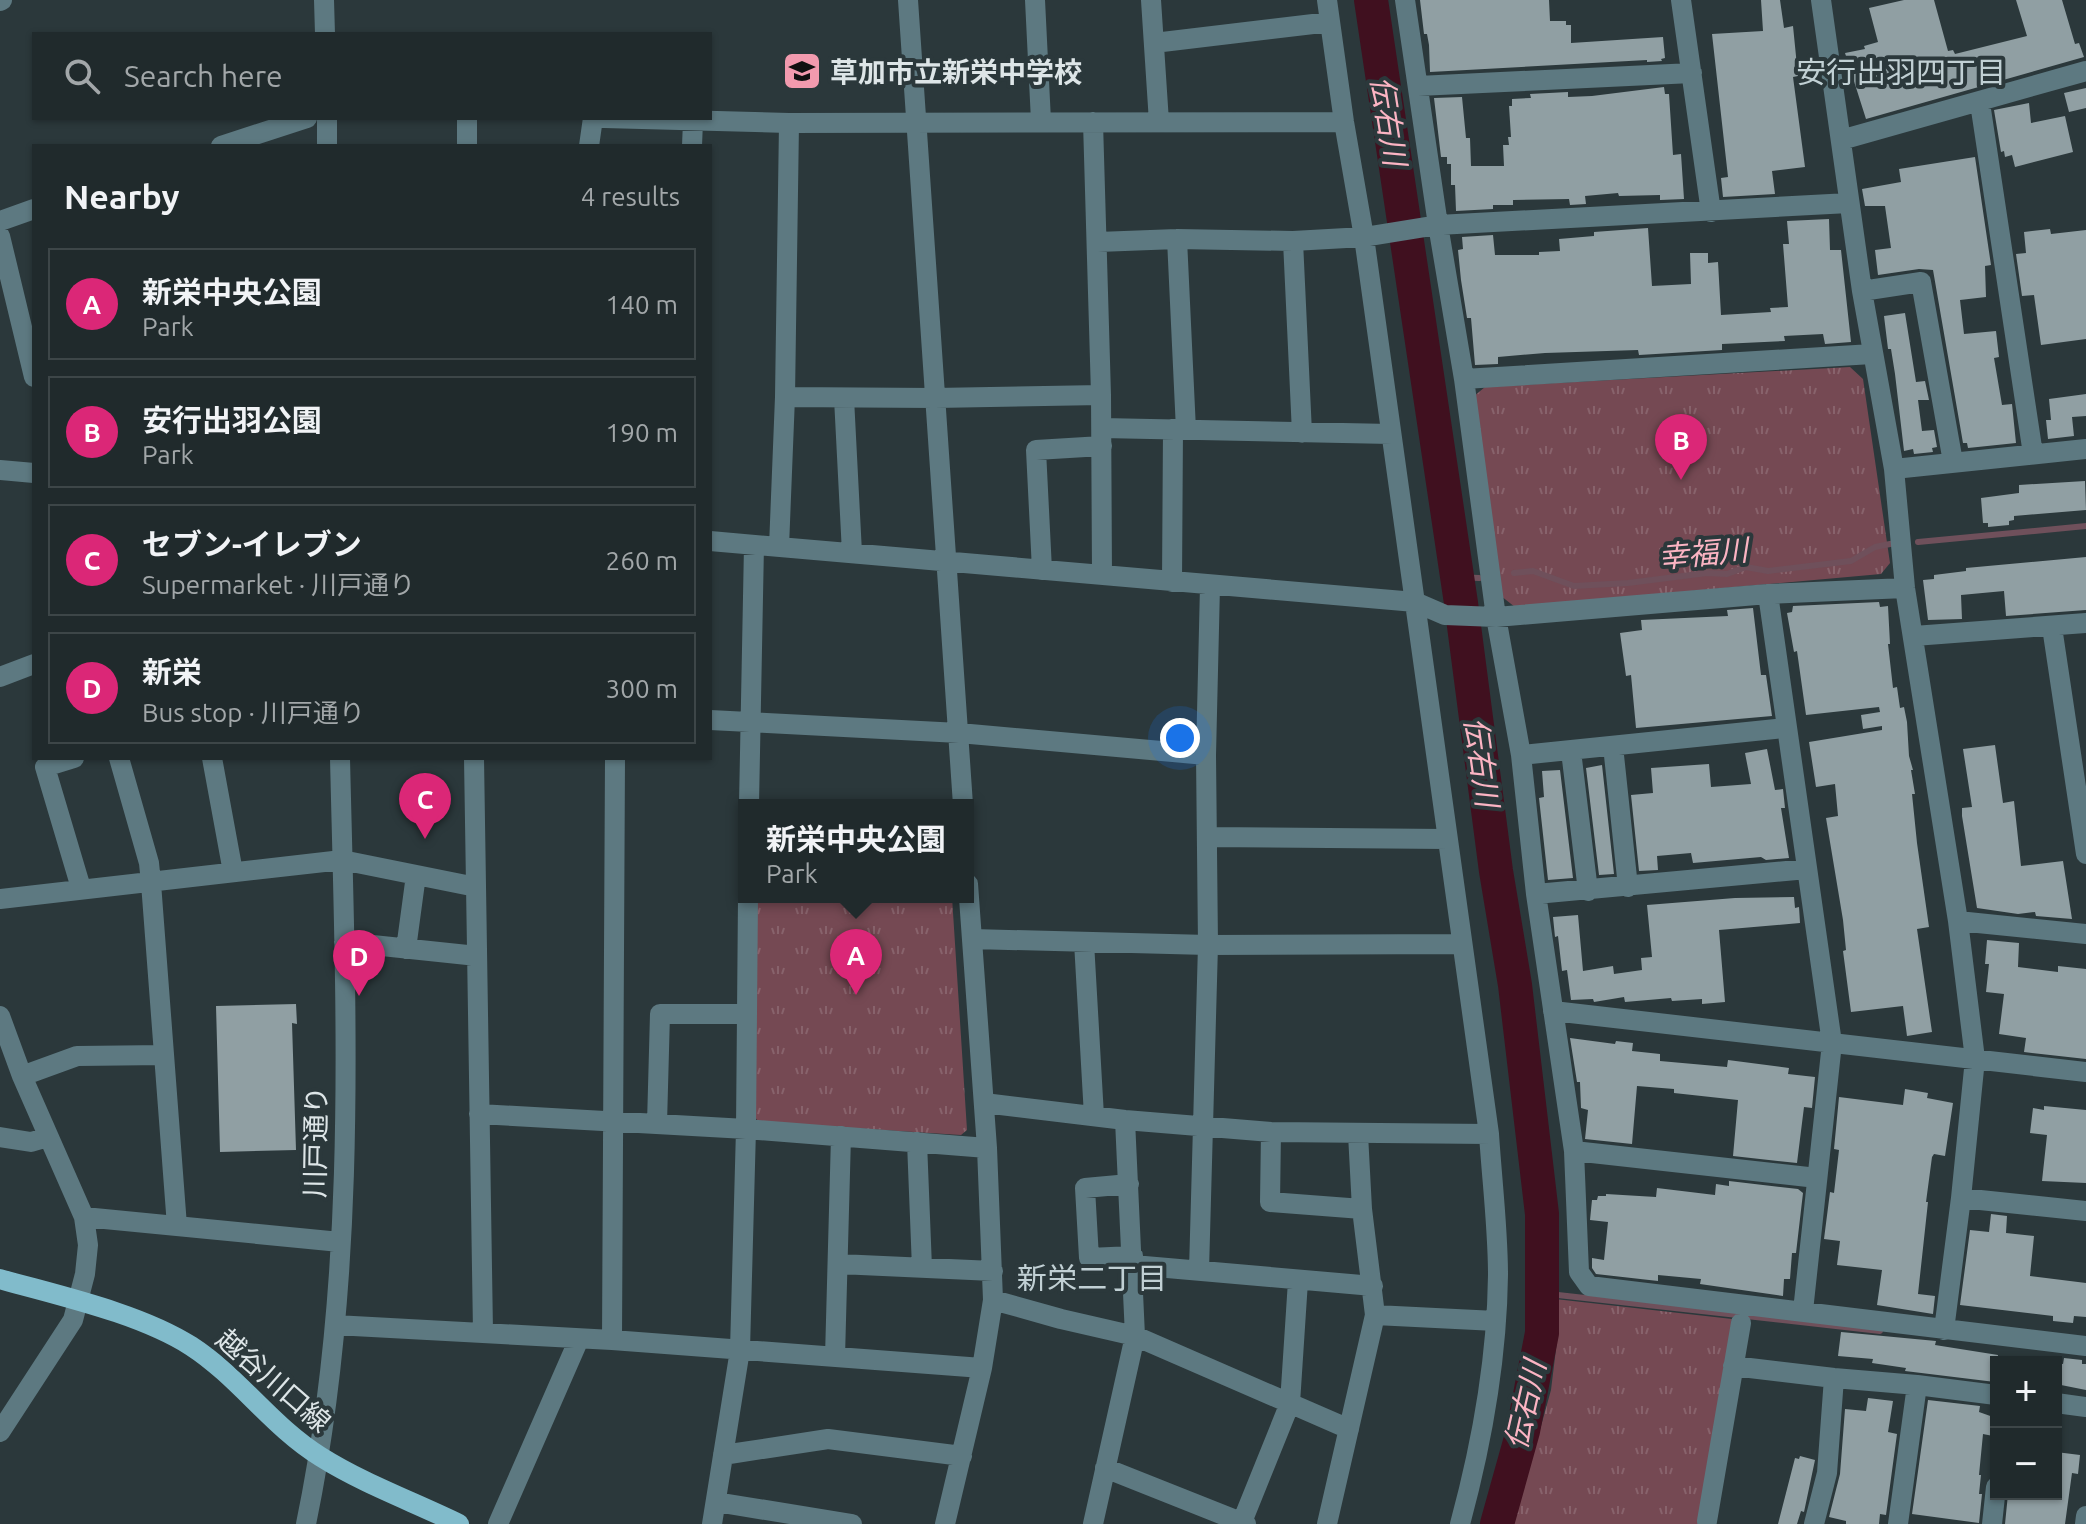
<!DOCTYPE html>
<meta charset="utf-8">
<style>
body{margin:0;font-family:Ubuntu,"Noto Sans JP",sans-serif;background:#283234;color:#f1f3f6}
.controls{position:absolute;right:24px;bottom:24px;display:grid;overflow:hidden;border-radius:0px;box-shadow:0 2px 6px #0004}
.controls button{width:72px;height:72px;display:grid;place-items:center;padding:0;border:0;border-bottom:2px solid #3d4648;background:#202a2c;color:#f1f3f6;font:40px sans-serif}
.you{position:absolute;left:1180px;top:738px;width:28px;height:28px;margin:-20px;border:6px solid #fff;border-radius:50%;background:#1a73e8;box-shadow:0 0 0 12px #1a73e833}
.badge{display:grid;place-items:center;width:52px;height:52px;border-radius:50%;background:#db2777;color:#fff;font-size:26px;font-weight:700}
.pin{position:absolute;translate:-50% -66px;filter:drop-shadow(0 2px 4px #0008)}
.pin::after{content:'';position:absolute;top:42px;width:28px;height:24px;background:inherit;clip-path:polygon(0 0,100% 0,50% 100%)}
.popup{position:absolute;left:738px;top:799px;width:236px;height:104px;box-sizing:border-box;display:grid;place-content:center;border-radius:0px;background:#202a2c;filter:drop-shadow(0 2px 6px #0005);font-size:26px;white-space:nowrap;color:#a2a7a9}
.popup b{font-size:30px;color:#f1f3f6}
.popup::after{content:'';position:absolute;left:50%;top:100%;margin-left:-16px;border:16px solid transparent;border-top-color:#202a2c}
.list{margin:0;padding:0;list-style:none}
h2{display:flex;justify-content:space-between;align-items:center;height:104px;margin:0;padding:0 32px;font-size:34px}
h2 small{font-size:26px;font-weight:400;color:#a2a7a9}
.list li{display:grid;grid-template-columns:52px 1fr auto;gap:24px;align-items:center;box-sizing:border-box;height:112px;margin:0 16px 16px;padding:0 16px;border:2px solid #3d4648;border-radius:0px}
.list b{display:block;font-size:30px;white-space:nowrap}
.list p{margin:0;font-size:26px;white-space:nowrap;color:#a2a7a9}
.list em{font-size:26px;font-style:normal;color:#a2a7a9}
.icon{flex:none;width:44px;height:44px;fill:none;stroke:currentColor;stroke-width:2;stroke-linecap:round;stroke-linejoin:round}
.map{position:relative;flex:none;width:2086px;height:1524px;overflow:hidden}
.search{position:absolute;background:#202a2c;box-shadow:0 2px 6px #0004;left:32px;top:32px;width:680px;height:88px;display:flex;align-items:center;gap:20px;box-sizing:border-box;padding:0 28px;border-radius:0px;color:#a2a7a9;font-size:30px}
.panel{position:absolute;background:#202a2c;box-shadow:0 2px 6px #0004;left:32px;top:144px;width:680px;height:616px;border-radius:0px}
.map>svg:first-child{display:block}
</style>
<div class="map">
<svg width="2086" height="1524" viewBox="0 0 2086 1524">
<defs>
<pattern id="grass-tufts" width="24" height="20" patternUnits="userSpaceOnUse" patternTransform="scale(2)"><rect width="24" height="20" fill="#754953"/><path d="M3 7l-1-3M5 7V3M7 7l1-3M15 17l-1-3M17 17v-4M19 17l1-3" fill="none" stroke="#88636c"/></pattern>
</defs>
<rect width="100%" height="100%" fill="#2b383b"/>
<path fill="url(#grass-tufts)" d="M1850,367L1863,379L1890,563L1881,574L1515,607L1501,596L1473,397L1485,387Z
M757,897H952L967,1130L961,1135L759,1122L752,1114Z
M1555,1299L1732,1319L1701,1524H1514L1551,1390L1557,1341Z"/>
<g fill="none" stroke-linecap="round" stroke-linejoin="round">
<path stroke="#6f505b" stroke-width="6" d="M1918,542L2086,526
M1514,573L1533,571L1574,586L1628,583L1707,573L1727,574L1746,567L1768,571L1851,561L1875,547L1895,543
M1456,577L1479,578
M1540,1293L1880,1331"/>
<path stroke="#40101f" stroke-width="34" d="M1371,0L1461,603L1496,871L1515,985L1542,1214V1333L1523,1431L1497,1524"/>
</g>
<path fill="#909fa3" d="M1420,0H1549L1550,21H1566V25H1571V43L1663,37L1665,58L1661,59L1662,61L1647,62V60L1430,72L1429,45L1427,34H1424Z
M1761,0H1780L1784,28L1793,26L1798,76L1793,77L1805,167L1772,171L1775,194L1723,197L1721,178L1728,177L1712,34L1763,31Z
M1904,0H1934L1948,51L1953,50L1955,54L2027,36L2016,0H2062L2075,44L2079,43L2084,57L1866,119L1845,53L1865,49L1864,46L1878,42L1869,8Z
M1664,87L1665,94H1669L1673,155L1681,154L1684,199L1660,200V195L1619,196L1618,193L1585,196L1586,204L1570,205L1569,199L1513,200V205H1493V209L1456,211L1455,185H1451V164H1447V157H1441L1434,98L1462,97L1466,138H1470L1471,166H1504L1503,145H1509L1508,137H1511L1509,106H1512V99L1531,98L1530,94L1568,92V97L1592,96Z
M2086,88V108L2069,112L2064,93Z
M2029,103L2031,123L2065,116L2073,152L2015,167L2012,155L2005,157L2004,151L2001,152L1994,110Z
M1975,157L1991,265L1985,266L1986,297L1960,300L1964,334L1996,331L1999,357L1994,358L2002,405L2012,404L2016,443L1968,448L1967,443H1963L1933,270L1919,269L1878,275L1875,250L1891,248L1885,206H1865L1862,189L1901,182L1899,169Z
M1829,219L1830,250H1841L1851,342L1825,344L1823,334L1784,336L1785,341L1722,344V350L1639,355L1638,350L1545,353L1498,357V364L1475,365L1471,318H1467L1461,280L1458,250L1463,249L1462,237L1493,235L1495,255H1539V252L1560,251L1559,239L1594,236V232L1648,228L1652,286L1691,284L1690,253H1708V263L1718,262L1721,315L1771,312L1770,308L1788,307L1783,244H1789L1787,221Z
M2050,229L2051,234L2086,230V339L2041,345L2034,295L2022,296L2016,254L2026,253L2024,232Z
M1905,313L1916,382L1925,381L1929,400H1918L1922,431L1934,430L1937,447L1932,448L1933,452L1914,454L1913,449L1904,451L1895,374L1891,349H1888L1884,316Z
M2086,394V416L2072,417L2074,436L2048,439L2046,420H2051L2049,399Z
M2085,481L2086,510L2014,516V520L2009,521V525L1988,527V523H1983L1981,498L2019,493V485Z
M2086,557V610L2006,616L2004,591L1961,595L1962,619L1928,620L1923,580L1934,579V575L1966,571V568Z
M1879,602L1880,607L1888,606L1890,644H1888L1893,688L1897,687L1900,708L1904,707L1907,722L1909,756L1913,770H1911L1915,794H1912L1917,843L1929,927L1917,929L1932,1032L1907,1036L1903,1006L1851,1012L1843,951L1846,950L1843,920L1826,818L1838,816L1835,784L1816,787L1809,742L1882,730V726L1863,729L1861,715L1880,712L1879,707L1806,715L1797,651L1794,652L1787,613L1792,612L1793,606Z
M1753,608L1761,675H1766L1772,716L1636,728L1631,675L1626,676L1620,633L1642,630L1641,620L1728,616L1727,610Z
M1995,745L2003,803L2014,801L2021,866L2063,861L2072,919L2036,916L2035,912L2018,914L1977,908L1962,816V808L1972,807L1963,749Z
M1767,749L1775,790L1783,789L1785,808H1781L1789,858L1766,860L1761,857L1693,863L1691,853L1657,856L1658,870L1639,871L1631,795L1653,793L1651,768L1709,764L1711,787L1751,784L1745,753Z
M1602,765L1614,874L1599,875L1586,768Z
M1560,770L1573,878L1548,880L1539,798L1544,797L1542,771Z
M1794,897L1795,908L1799,907L1800,923L1719,930L1725,1002L1702,1004V999L1672,1001L1671,998L1625,1002L1624,997L1594,1002L1593,999L1571,1000L1567,970L1562,971L1558,936L1555,937L1553,917L1578,915L1583,971L1613,966L1614,974L1642,970L1641,958L1652,957L1647,905L1735,898Z
M1987,940L2019,943L2018,967L2058,972V966L2086,969V1059L2024,1052L2026,1038L1999,1034L2004,994L1986,992L1989,964H1985Z
M296,1004L297,1024L292,1023L296,1150L220,1152L216,1006Z
M1570,1038L1615,1044L1616,1041L1633,1043L1632,1051L1660,1054V1061L1727,1067L1728,1060L1789,1068L1788,1074L1815,1077L1812,1108L1804,1107L1797,1163L1733,1156L1738,1100L1674,1093V1089L1637,1086L1632,1144L1585,1139L1588,1110L1581,1108L1580,1082H1577Z
M1905,1089L1928,1093L1927,1098L1953,1103L1945,1156L1934,1154L1932,1157L1926,1202H1928L1918,1294L1935,1296L1933,1314L1877,1305L1882,1270L1837,1265L1840,1241L1824,1239L1830,1192L1834,1193L1839,1150L1834,1149L1839,1097L1903,1105Z
M2044,1106L2086,1110V1183L2042,1181L2047,1135L2030,1133L2033,1108L2044,1110Z
M1729,1181L1798,1189L1803,1193L1796,1253H1792L1790,1279H1784L1783,1296L1700,1284L1701,1279L1658,1275V1281L1596,1274L1592,1268V1258L1604,1260L1608,1222L1590,1220L1592,1200H1597L1598,1196H1606V1194L1656,1197L1657,1188L1715,1195L1716,1184L1729,1186Z
M1991,1214L2007,1216L2006,1233L2034,1236L2030,1276L2086,1283V1317L2074,1316L2073,1323L2053,1321V1316L1960,1305L1970,1230L1989,1232Z
M1841,1332L1936,1341L1935,1345L1998,1355L1995,1382L1905,1371L1906,1368L1872,1363L1873,1359L1838,1356Z
M2064,1358L2082,1360V1364H2086V1390L2056,1384V1363L2063,1364Z
M1868,1398L1893,1401L1888,1432L1897,1434L1886,1515L1880,1514L1879,1524H1846V1521L1829,1517L1840,1474L1845,1409L1866,1411Z
M1928,1400L1980,1406L1979,1412L1996,1418L1993,1436L1983,1434L1979,1475H1981L1979,1494H1982L1979,1523L1912,1514Z
M2056,1452L2080,1455L2078,1474L2072,1473L2065,1524H2005L2008,1494H2056Z
M1800,1456L1815,1460L1804,1512L1801,1511L1797,1524H1778L1795,1458L1799,1459Z"/>
<g fill="none" stroke-linecap="round" stroke-linejoin="round">
<path stroke="#5d7981" stroke-width="20" d="M324,0L325,34
M908,0L963,805
M1035,0L1041,121
M1151,0L1159,122
M1327,0L1344,122L1364,237L1489,1134C1492,1181 1498,1229 1498,1275C1497,1359 1482,1443 1460,1524
M1405,0L1438,225L1464,379L1496,617L1521,755L1536,894L1574,1151L1579,1272L1589,1286L2086,1346
M1681,0L1711,212
M1821,0L1862,291L1894,469L1905,588L1958,921L1975,1059L1961,1198L1944,1330
M0,1L2,0
M1154,43L1330,22
M1418,86L1692,73
M1980,103L2033,454
M327,118V146
M467,118V146
M604,118L789,123L1344,122
M1093,122L1101,395L1102,575
M1841,140L2086,71
M221,146L307,118
M589,146L593,118
M692,146L693,121
M0,221L34,209
M0,236L34,377
M1177,239L1186,430
M1293,241L1302,433
M1098,242L1177,239L1293,241L1364,237L1438,225L1849,203
M1862,291L1921,282L1953,462
M1464,379L1872,354
M785,397L935,398L1101,395
M844,398L852,553
M1102,428L1391,434
M1894,469L2086,449
M0,470L34,473
M710,541L1415,602L1445,615L1496,617L1768,594L1905,588
M779,547L785,397L789,123
M1042,570L1036,450L1102,446
M1172,582L1173,429
M1768,594L1832,1043L1803,1311
M2052,627L2086,854
M1914,636L2086,623
M0,677L34,664
M710,720L959,733L1206,755
M1613,746L1628,887
M1571,751L1588,891
M1521,755L1785,728
M74,758L45,767L81,888
M119,758L149,863L151,883L177,1226
M212,758L233,872
M474,758L483,1332
M749,805L754,545
M1207,837L1446,839
M1536,894L1807,869
M0,899L342,860L476,887
M1958,921L2086,934
M972,939L1208,945L1462,944
M344,942L477,956
M1084,942L1094,1116
M406,949L416,875
M1553,1011L2086,1072
M0,1016L22,1076L84,1217L88,1245L85,1274L73,1320L0,1432
M22,1076L77,1056L164,1055
M984,1103L1125,1120L1271,1132L1489,1134
M479,1114L746,1129L987,1148
M657,1124L660,1014H745
M1271,1132L1270,1202L1362,1209
M0,1137L31,1142L48,1137
M917,1142L922,1268
M1574,1151L1817,1178
M1129,1184L1085,1188L1089,1258L1133,1256
M1961,1198L2086,1211
M84,1217L340,1242
M839,1264L993,1271
M1133,1265L1373,1286
M1199,1271L1208,945L1206,755L1210,586
M993,1300L1061,1319L1135,1336L1349,1429
M1375,1315L1496,1321
M335,1325L612,1340L982,1368
M612,1340L615,758
M835,1357L841,1136
M1733,1366L1834,1378L1917,1385
M2056,1403L2086,1407
M723,1455L828,1439L962,1456
M1105,1468L1246,1524
M716,1502L852,1524
M1707,1521L1741,1323
M1242,1522L1290,1403L1298,1281
M306,1524C358,1273 346,1013 340,758
M498,1524L579,1339
M712,1524L740,1350L746,1129L748,897
M945,1524L982,1368L993,1300L987,1148L968,884
M1093,1524L1135,1336L1125,1120
M1327,1524L1375,1315L1362,1209L1358,1134
M1814,1524L1827,1473L1834,1378
M1898,1524L1917,1385L1996,1395
M1992,1524L1996,1487
M2085,1524L2086,1516"/>
<path stroke="#81bbcb" stroke-width="20" d="M0,1279C60,1296 139,1313 191,1346C239,1377 272,1427 321,1457C364,1484 414,1502 459,1524"/>
</g>
<defs>
<symbol id="school-square" viewBox="-11 -11 22 22"><rect x="-9" y="-9" width="18" height="18" rx="4" fill="#f29aae" stroke="#2b383b"/><path d="M0-5L7-2L0 1L-7-2ZM-4 1L0 2.5L4 1V4Q0 6-4 4Z" fill="#111"/></symbol>
</defs>
<g fill-rule="evenodd">
<use href="#school-square" x="780" y="49" width="44" height="44"/>
</g>
<g text-anchor="middle" dominant-baseline="central" stroke-width="8" stroke-linejoin="round" paint-order="stroke">
<g font-size="28" font-weight="bold" fill="#dde5e7" stroke="#2b383b" text-anchor="start">
<text x="830" y="71">草加市立新栄中学校</text>
</g>
<g font-size="28" fill="#dde5e7" stroke="#2b383b">
<text transform="translate(315 1142) rotate(-89)">川戸通り</text>
<text transform="translate(274 1380) rotate(41)">越谷川口線</text>
</g>
<g font-size="30" fill="#c1d0d4" stroke="#2b383b">
<text x="1901" y="72">安行出羽四丁目</text>
<text x="1092" y="1278">新栄二丁目</text>
</g>
<g font-size="30" font-style="italic" fill="#fbb4c3" stroke="#2b383b">
<text transform="translate(1389 121) rotate(81)">伝右川</text>
<text transform="translate(1703 553) rotate(-5)">幸福川</text>
<text transform="translate(1482 762) rotate(82)">伝右川</text>
<text transform="translate(1525 1405) rotate(-77)">伝右川</text>
</g>
</g>
</svg>
<div class="controls">
<button>+</button>
<button>−</button>
</div>
<div class="you"></div>
<div class="pin badge" style="left:856px;top:995px">A</div>
<div class="popup"><b>新栄中央公園</b>Park</div>
<div class="pin badge" style="left:1681px;top:480px">B</div>
<div class="pin badge" style="left:425px;top:839px">C</div>
<div class="pin badge" style="left:359px;top:996px">D</div>
<div class="search"><svg class="icon" aria-label="search" viewBox="0 0 24 24"><circle cx="10" cy="10" r="6"/><path d="M15 15l6 6"/></svg>Search here</div>
<section class="panel">
<h2>Nearby<small>4 results</small></h2>
<ul class="list">
<li><span class="badge">A</span><div><b>新栄中央公園</b><p>Park</p></div><em>140 m</em></li>
<li><span class="badge">B</span><div><b>安行出羽公園</b><p>Park</p></div><em>190 m</em></li>
<li><span class="badge">C</span><div><b>セブン-イレブン</b><p>Supermarket · 川戸通り</p></div><em>260 m</em></li>
<li><span class="badge">D</span><div><b>新栄</b><p>Bus stop · 川戸通り</p></div><em>300 m</em></li>
</ul>
</section>
</div>
